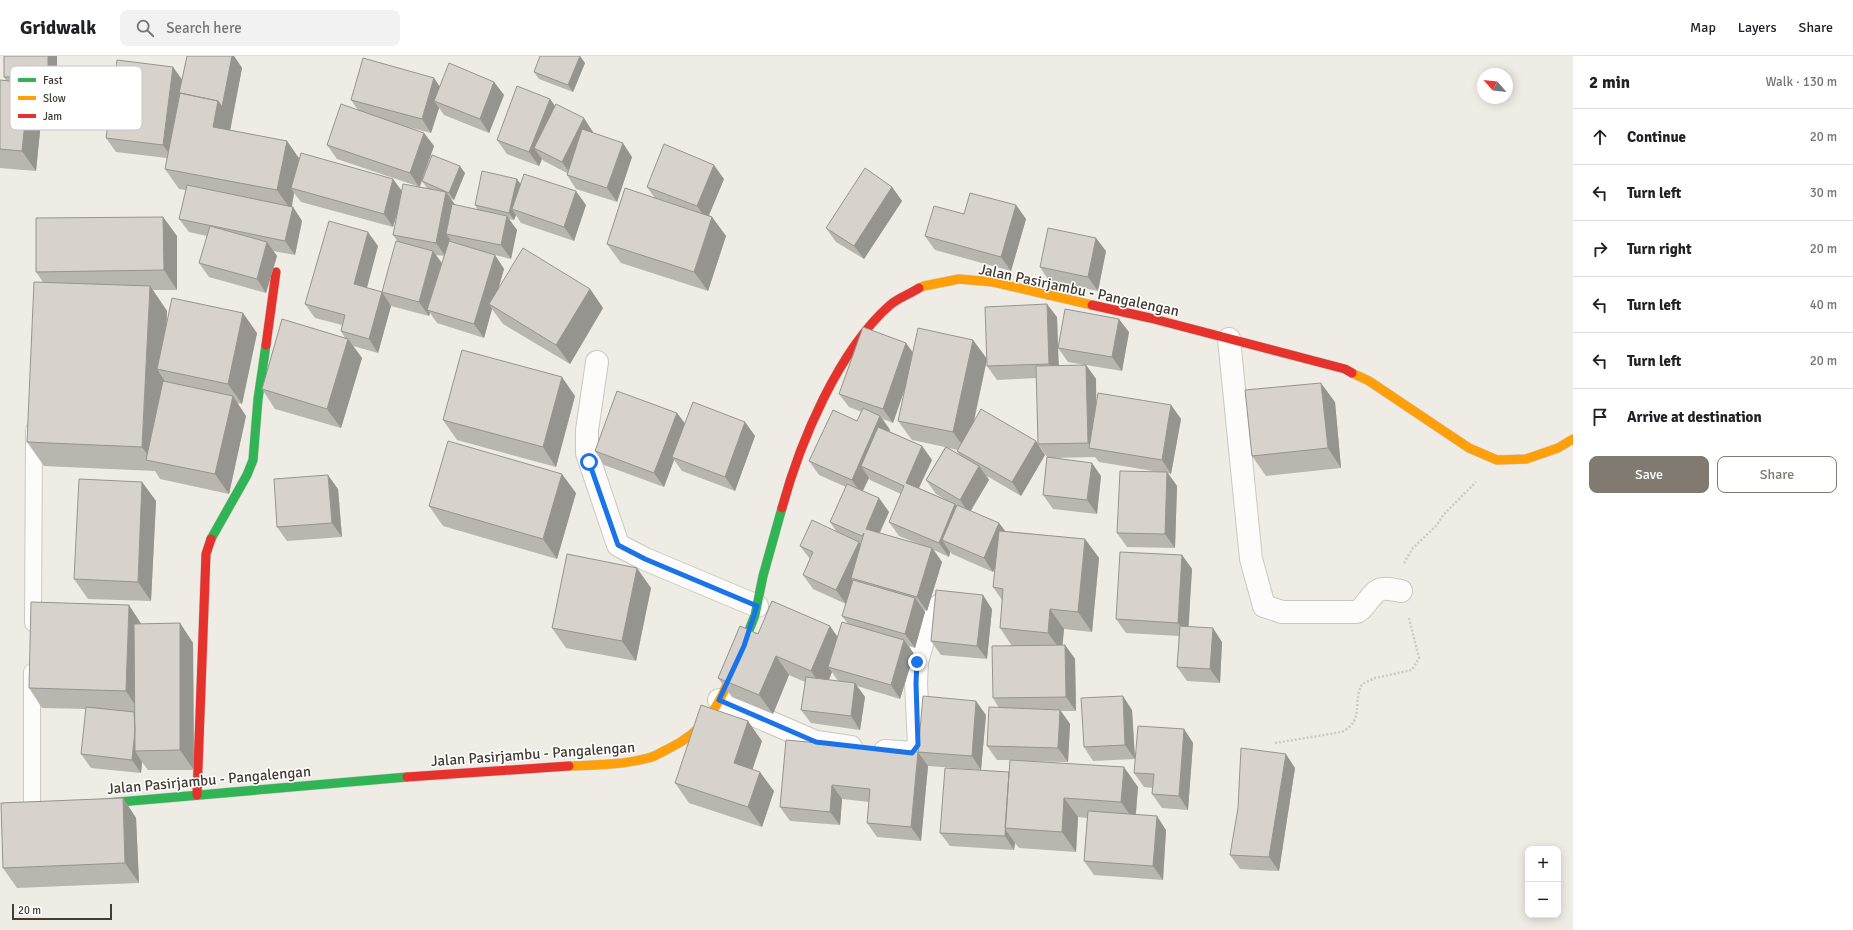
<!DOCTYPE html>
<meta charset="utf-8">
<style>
body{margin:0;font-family:Signika,sans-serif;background:#f2f2f2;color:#202124}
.controls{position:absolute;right:12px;bottom:12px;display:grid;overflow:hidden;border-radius:8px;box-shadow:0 2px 10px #0003}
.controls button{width:36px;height:36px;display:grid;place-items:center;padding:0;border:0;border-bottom:1px solid #e0e0e0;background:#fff;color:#202124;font:20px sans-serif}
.compass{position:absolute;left:1477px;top:12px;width:36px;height:36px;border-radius:50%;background:#fff;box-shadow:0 2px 10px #0003;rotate:297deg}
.scale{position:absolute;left:12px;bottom:10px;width:100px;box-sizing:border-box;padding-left:4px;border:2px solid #443c32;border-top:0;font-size:11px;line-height:14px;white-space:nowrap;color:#443c32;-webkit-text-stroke:3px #fff;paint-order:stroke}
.stop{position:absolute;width:12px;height:12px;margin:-9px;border:3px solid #1a73e8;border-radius:50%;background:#fff}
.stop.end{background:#1a73e8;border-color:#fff;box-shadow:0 1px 4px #0008}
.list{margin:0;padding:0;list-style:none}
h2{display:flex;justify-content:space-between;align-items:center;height:52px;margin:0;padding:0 16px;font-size:17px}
h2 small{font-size:13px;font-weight:400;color:#757577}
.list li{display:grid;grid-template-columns:26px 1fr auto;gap:12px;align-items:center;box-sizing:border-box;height:56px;padding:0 16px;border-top:1px solid #e0e0e0}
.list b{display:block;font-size:15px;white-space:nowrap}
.list em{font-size:13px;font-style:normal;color:#757577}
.actions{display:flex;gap:8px;padding:12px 16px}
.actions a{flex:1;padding:9px 0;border:1px solid #807a71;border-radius:8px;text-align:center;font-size:14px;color:#807a71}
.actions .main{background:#807a71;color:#fff}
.icon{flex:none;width:22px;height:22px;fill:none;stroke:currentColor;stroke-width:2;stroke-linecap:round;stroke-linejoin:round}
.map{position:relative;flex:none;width:1573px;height:874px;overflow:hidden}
header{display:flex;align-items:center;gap:24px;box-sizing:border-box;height:56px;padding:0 20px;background:#fff;border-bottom:1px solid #e0e0e0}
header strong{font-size:19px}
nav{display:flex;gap:22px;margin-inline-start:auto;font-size:14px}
.search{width:280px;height:36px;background:#f2f2f2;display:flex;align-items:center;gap:10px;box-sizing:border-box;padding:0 14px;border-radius:8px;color:#757577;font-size:15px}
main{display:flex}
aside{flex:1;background:#fff}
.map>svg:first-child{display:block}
</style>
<header>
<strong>Gridwalk</strong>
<div class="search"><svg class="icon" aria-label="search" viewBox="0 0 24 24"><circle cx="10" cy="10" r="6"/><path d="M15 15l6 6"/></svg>Search here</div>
<nav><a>Map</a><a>Layers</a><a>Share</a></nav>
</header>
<main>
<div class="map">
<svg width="1573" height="874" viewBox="0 0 1573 874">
<rect width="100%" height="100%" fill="#efece5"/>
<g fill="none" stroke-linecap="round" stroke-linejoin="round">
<defs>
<path id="lane" d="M33,567L34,374
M32,753V616"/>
<path id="street" d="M1229,283L1251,503L1264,550L1282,556H1357C1367,551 1370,536 1382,533C1387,532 1396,534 1401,535
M597,306L587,374V397L618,489L645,503L757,550
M719,644L816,686L851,691
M885,695L912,697L919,689L916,627L917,606L923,585L940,549"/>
<path id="fast" d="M211,483L247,419L253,404L258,343L266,289
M735,610L755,559L763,520L782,452
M96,748L407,721"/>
<path id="slow" d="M919,232L924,230L959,223L993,226L1092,249
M1352,317L1369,325L1469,392L1497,404L1526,403L1558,392L1573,383
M569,710C595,709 622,709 648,702C655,701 661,696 668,693C706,675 720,648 735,610"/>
<path id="jam" d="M1092,249L1150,262L1345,313L1352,317
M266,289L276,216
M782,452C800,386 838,295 890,249C898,242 910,238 919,232
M407,721L569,710
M197,739L206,498L211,483"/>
</defs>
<use href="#lane" stroke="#cbc8c1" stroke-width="18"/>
<use href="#street" stroke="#cbc8c1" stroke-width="24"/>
<use href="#fast" stroke="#d0cabd" stroke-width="10"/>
<use href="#slow" stroke="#d0cabd" stroke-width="10"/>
<use href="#jam" stroke="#d0cabd" stroke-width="10"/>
<path stroke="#cdcac5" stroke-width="2.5" stroke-dasharray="2 2" stroke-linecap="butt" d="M1404,507L1413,492L1437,469L1444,458L1476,426
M1275,687L1342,676C1365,664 1352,647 1362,628L1375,622L1412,614L1419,602L1409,562"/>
<use href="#lane" stroke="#fdfcfb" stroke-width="16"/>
<use href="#street" stroke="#fdfcfb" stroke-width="22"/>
<use href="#fast" stroke="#30b455" stroke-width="9"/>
<use href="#slow" stroke="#ff9f0a" stroke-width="9"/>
<use href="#jam" stroke="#e5322d" stroke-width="9"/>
</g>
<path fill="#b9b5af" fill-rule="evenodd" d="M57,0V34L35,35L43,46L36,115L0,112V24H6L4,21Z
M187,0H234L242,12L230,74L287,85L299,103L393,123L402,135L417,130L337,103L327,89L358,54L351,44L434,22L440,31L494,26L504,39L489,77L444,59L439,52L431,77L408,71L424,77L434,90L420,131L427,132L422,125L465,117L454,144L451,143L455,149L478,154L475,149L521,128L586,149L574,185L521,167L516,159L514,164L509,163L517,174L511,203L495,199L504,213L498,233H590L603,252L570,308L503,268L492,253L484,282L437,267L430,257L429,260L391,250L382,236L398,186L393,179L398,154L393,171L301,146L294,137L292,151H293L302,165L295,199L273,195L277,200L266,237L209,221L199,207L207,180L189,176L179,163L186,134L179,133L165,113L167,102L116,96L106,82L173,11L182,24ZM436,199L444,200L442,207Z
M585,7L573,36L539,23L534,16Z
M550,43L555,50L593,76V77L632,101L617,146L576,133L567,119V117L544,105L542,103L539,110L507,98L497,84Z
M724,123L709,159L712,161L726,180L708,235L621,207L607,188L655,142L647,131Z
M892,131L902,145L864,203L836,186L826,172Z
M1016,149L1026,163L1011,215L935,194L925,180L964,158Z
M163,161L177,180V234H153L167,255V267L257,277L242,348L237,347L246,360L229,438L160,423L155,415L44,410L27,386L43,226L36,216Z
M378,190L367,232L382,236L391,250L378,297L353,290L362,302L341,372L275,353L262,333L345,282L341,275L342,269L315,262L305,248Z
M1106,195L1098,235L1049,225L1040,211Z
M1057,261L1058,292L1129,276L1122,315L1086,309L1096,323V349H1171L1181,363L1171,418L1168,417L1177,430L1175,492L1127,491L1117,477L1159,416L1099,406L1095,401L1052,402L1101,420L1097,458L1053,453L1043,439L1047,401L1038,388L1037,322L997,324L987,310ZM1058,292L1068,306L1085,309L1059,310Z
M973,284L987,303L974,366L1045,399L1021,440L987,420L989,424L971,455L999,467L1005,475L1085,483L1099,502L1092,576L1064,573L1062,589H1065L1075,603L1076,655H1061L1070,668L1068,706L1020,705L1138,731L1136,758L1166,774L1163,824L1094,819L1084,805L1087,762L1078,761L1076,796L1019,792L1015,787L1014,794L950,790L940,777L1009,716L1010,704H997L987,690L999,652L993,642L1012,590L1000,572L1002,544L993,531L995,513L993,516L952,498L950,496L949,501L934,494L942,506L927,555L924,554L925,556L915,592L909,590L914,598L900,643L857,630L865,641L860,674L811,667L801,654L805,626L789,619L773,658L732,641L718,622L758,578L838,581L848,568L842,560L846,548L813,533L803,519L810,503L800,490L837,476L830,466L846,431L819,419L809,405L857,365L862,356L849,351L839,338L906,287L913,297ZM906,328L898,365L912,384L945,391L926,424L936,438L945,443L919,432L932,404L922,390L889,375L890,374L883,363L893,367ZM948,392L958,394L957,395L960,399ZM869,422L870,424L901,438L889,466L899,480L919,488L880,477L889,456L879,442L863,435ZM832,616L838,625L829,624Z
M575,340L556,411L457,384L443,364Z
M1335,346L1341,412L1266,420L1252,400Z
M677,357L685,368L745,366L755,380L735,435L682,415L674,404L664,431L604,409L595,395Z
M142,426L156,445L151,545L88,543L74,523Z
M338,433L342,481L287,485L277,471Z
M576,437L557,503L443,470L429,450Z
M1182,499L1192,513L1188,571L1222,586L1220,627L1187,625L1177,611L1179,580L1126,577L1116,563Z
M651,532L636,605L566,592L552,572Z
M992,553L987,603L941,599L931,585Z
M180,567L193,587L194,714H148L142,706L141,717L91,712L81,698L86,653L42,652L29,632L141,568Z
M1132,654L1135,703L1093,705L1084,691Z
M986,659L981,714L928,710L921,785L877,781L867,767L869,746L842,743L840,769L790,765L780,751L786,684L918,696Z
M1184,673L1193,687L1188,754L1162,752L1152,738L1153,732L1144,731L1134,717Z
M762,685L752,713L774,735L762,771L689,747L675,727Z
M1295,712L1279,815L1240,813L1230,799Z
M123,742L136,762L139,827L17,832L3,812Z"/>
<path fill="#96948f" d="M48,0H57V34L48,20Z
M232,0H234L242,12L227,91L213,71L218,45Z
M580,0L585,7L573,36L568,29Z
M173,11L183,25L173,103L163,89Z
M434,22L443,36L434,45L439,52L431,77L422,63Z
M494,26L504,39L489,77L480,63Z
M29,27L43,46L36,115L22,95Z
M550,43L559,56L534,92L542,103L539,110L529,96Z
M584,62L593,76L572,120L562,106Z
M424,77L434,90L419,131L410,117Z
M287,85L301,105L291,132L294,137L291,154L277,134Z
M623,87L632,101L617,146L607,132Z
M714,109L724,123L707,164L697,150Z
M460,110L465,117L454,144L449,137Z
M393,123L403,137L393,171L384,158Z
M517,123L522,130L512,153L516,159L514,164L509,157Z
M892,131L902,145L864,203L854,190Z
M576,135L586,149L574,185L564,171Z
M446,136L456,150L446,178L450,183L446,201L436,187Z
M1016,149L1026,163L1011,215L1001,201Z
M293,151L302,165L295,199L285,185Z
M507,160L517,174L511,203L501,189Z
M163,161L177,180V234L164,214Z
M712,161L726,180L708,235L694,216Z
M368,176L378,190L364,242L354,228Z
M1096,182L1106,195L1098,235L1088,221Z
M267,186L277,200L266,237L257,223Z
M433,195L443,209L427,254L430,257L429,260L419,246Z
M495,199L504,213L493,251L489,248L492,253L484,282L474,268Z
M150,230L167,255L164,315L157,313L164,324L160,406L152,405L142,391Z
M590,233L603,252L570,308L556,289Z
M382,236L391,250L378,297L369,283Z
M1047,248L1057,261L1059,322L1049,308Z
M243,257L257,277L242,348L228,328Z
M1119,263L1129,276L1122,315L1112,301Z
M348,283L362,302L341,372L327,353Z
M973,284L987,303L967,396L953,376Z
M906,287L916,301L893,367L883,353Z
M1086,309L1096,323L1097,393L1092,392L1088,387Z
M562,321L575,340L556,411L543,391Z
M1321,327L1335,346L1341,412L1328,392Z
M233,340L246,360L229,438L215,418Z
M1171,349L1181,363L1171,418L1162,404Z
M677,357L687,370L672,401L674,404L664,431L654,417Z
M880,360L890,374L871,415L861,410L869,422L861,438L852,424Z
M745,366L755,380L735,435L725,421Z
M1036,385L1045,399L1021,440L1012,426Z
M922,390L932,404L915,440L906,427Z
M1092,407L1101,420L1097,458L1087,444Z
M979,410L989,424L969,457L960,444Z
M1167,416L1177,430L1175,492L1165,478Z
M562,418L576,437L557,503L543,483Z
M328,419L338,433L342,481L332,467Z
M142,426L156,445L151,545L138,526Z
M879,442L889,456L875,486L866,473Z
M955,448L965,461L942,484L950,496L949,501L939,487Z
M999,467L1009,480L993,516L984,502Z
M1085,483L1099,502L1092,576L1078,556Z
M859,486L868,500L851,522L855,528L846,548L836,534Z
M932,492L942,506L927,555L917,541Z
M1182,499L1192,513L1188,581L1178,567Z
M637,512L651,532L636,605L622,585Z
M983,539L992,553L987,603L977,590Z
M915,542L925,556L915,592L905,578Z
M129,549L142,569L139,655L126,635Z
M1050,553L1064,573L1062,596L1048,577Z
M180,567L193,587L194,714L180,694Z
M830,570L844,590L828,611L832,616L824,635L811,615Z
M1213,572L1222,586L1220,627L1210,613Z
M904,584L914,598L900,643L891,629Z
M1065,589L1075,603L1076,655L1066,641Z
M776,600L789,619L773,658L759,639Z
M855,627L865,641L860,674L851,660Z
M1123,640L1132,654L1135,703L1125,689Z
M976,645L986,659L981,714L972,700Z
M1060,654L1070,668L1068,706L1058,692Z
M137,656L135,695L142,706L141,717L132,704Z
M748,665L762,685L748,727L734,707Z
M1184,673L1193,687L1188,754L1179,740Z
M918,696L928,710L921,785L911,771Z
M1286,698L1295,712L1279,815L1269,801Z
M1124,711L1138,731L1135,766L1121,746Z
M760,716L774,735L762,771L748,751Z
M832,729L842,743L840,769L830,756Z
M123,742L136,762L139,827L125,807Z
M1064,742L1078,761L1076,796L1062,776Z
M1157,760L1166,774L1163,824L1153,810Z
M1005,773L1015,787L1014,794L1005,780Z"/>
<path fill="#d7d3cc" stroke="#96948f" d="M4,0H48V20L4,21Z
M187,0H232L222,51L218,45L180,37L178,42Z
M540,0H580L568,29L534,16Z
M363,2L434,22L422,63L351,44Z
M117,4L173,11L163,89L106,82Z
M449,7L494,26L480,63L434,45Z
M0,24L29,27L22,95L0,93Z
M517,30L550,43L529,96L497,84Z
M180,37L218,45L213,71L287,85L277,134L165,113Z
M341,48L424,77L410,117L327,89Z
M556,48L584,62L562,106L534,92Z
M582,73L623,87L607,132L567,119Z
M664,88L714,109L697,150L647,131Z
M301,97L393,123L384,158L291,132Z
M432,99L460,110L449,137L422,125Z
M865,112L892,131L854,190L826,172Z
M482,115L517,123L509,157L475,149Z
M524,118L576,135L564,171L512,153Z
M403,128L446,136L436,187L393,179Z
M187,129L293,151L285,185L179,163Z
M625,132L712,161L694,216L607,188Z
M970,137L1016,149L1001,201L925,180L934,150L964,158Z
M452,148L507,160L501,189L446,178Z
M163,161L164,214L36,216V162Z
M329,165L368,176L354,228L382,236L369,283L341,275L345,259L305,248Z
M210,170L267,186L257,223L199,207Z
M1048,172L1096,182L1088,221L1040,211Z
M396,185L433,195L419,246L382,236Z
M449,185L495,199L474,268L427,254Z
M523,192L590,233L556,289L489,248Z
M34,226L150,230L142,391L27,386Z
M172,242L243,257L228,328L157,313Z
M1047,248L1049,308L987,310L985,251Z
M1065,253L1119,263L1112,301L1058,292Z
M282,263L348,283L327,353L262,333Z
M863,271L906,287L883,353L839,338Z
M918,272L973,284L953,376L898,365Z
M462,294L562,321L543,391L443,364Z
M1086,309L1088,387L1038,388L1036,310Z
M163,325L233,340L215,418L146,404Z
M1321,327L1328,392L1252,400L1245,334Z
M617,335L677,357L654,417L595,395Z
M1098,337L1171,349L1162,404L1089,392Z
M693,346L745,366L725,421L672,401Z
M863,352L880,360L852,424L809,405L833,354L857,365Z
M981,353L1036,385L1012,426L957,395Z
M878,371L922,390L906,427L955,448L939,487L889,466L904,430L861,410Z
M448,385L562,418L543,483L429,450Z
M946,391L979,410L960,444L926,424Z
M1047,401L1092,407L1087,444L1043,439Z
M1120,415L1167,416L1165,478L1117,477Z
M328,419L332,467L277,471L274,423Z
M79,423L142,426L138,526L74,523Z
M847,428L879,442L866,473L932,492L917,541L851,522L864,477L862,480L830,466Z
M957,449L999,467L984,502L942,484Z
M812,464L859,486L836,534L803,519L813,496L800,490Z
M999,475L1085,483L1078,556L1050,553L1048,577L1000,572L1003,533L993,531Z
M1120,496L1182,499L1178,567L1116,563Z
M567,498L637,512L622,585L552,572Z
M853,524L915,542L905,578L842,560Z
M936,534L983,539L977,590L931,585Z
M772,545L830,570L811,615L776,600L759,639L718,622L740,570L758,578Z
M31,546L129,549L126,635L29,632Z
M842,566L904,584L891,629L828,611Z
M180,567V694L135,695L134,568Z
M1180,570L1213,572L1210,613L1177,611Z
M1065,589L1066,641L993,642L992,590Z
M806,621L855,627L851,660L801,654Z
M923,640L976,645L972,700L918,696L911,771L867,767L870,733L832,729L830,756L780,751L786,684L918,696Z
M1123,640L1125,689L1084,691L1081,642Z
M701,649L748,665L734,707L760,716L748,751L675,727Z
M86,651L134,656L135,675L132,704L81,698Z
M989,651L1060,654L1058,692L987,690Z
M1138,670L1184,673L1179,740L1152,738L1154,718L1134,717Z
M1241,692L1286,698L1269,801L1230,799L1238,752Z
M1010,704L1124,711L1121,746L1064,742L1062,776L1005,772Z
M945,712L1009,716L1005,780L940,777Z
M123,742L125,807L3,812L1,747Z
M1088,755L1157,760L1153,810L1084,805Z"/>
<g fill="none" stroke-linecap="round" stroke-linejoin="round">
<path stroke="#1a73e8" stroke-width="5" d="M589,406L618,489L645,503L757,550L744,590L719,644L816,686L912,697L918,689L916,627L917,606"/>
</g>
<g text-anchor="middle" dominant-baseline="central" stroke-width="3" stroke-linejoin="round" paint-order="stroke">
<g font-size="15" fill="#443c32" stroke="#fff">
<text transform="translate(1079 234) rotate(12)">Jalan Pasirjambu - Pangalengan</text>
<text transform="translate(533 698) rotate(-4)">Jalan Pasirjambu - Pangalengan</text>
<text transform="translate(209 724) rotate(-5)">Jalan Pasirjambu - Pangalengan</text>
</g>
</g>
<rect x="10" y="10" width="132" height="64" rx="6" fill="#fff" stroke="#c7c4c2" stroke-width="1"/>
<rect x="18" y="22" width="18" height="4" fill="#30b455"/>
<rect x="18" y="40" width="18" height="4" fill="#ff9f0a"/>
<rect x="18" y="58" width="18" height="4" fill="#e5322d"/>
<g font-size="11" fill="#443c32">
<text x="43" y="28">Fast</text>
<text x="43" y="46">Slow</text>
<text x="43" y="64">Jam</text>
</g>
</svg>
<div class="controls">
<button>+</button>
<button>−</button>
</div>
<svg class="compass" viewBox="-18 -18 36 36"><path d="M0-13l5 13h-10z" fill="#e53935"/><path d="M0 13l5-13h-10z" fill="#757577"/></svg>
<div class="scale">20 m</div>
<div class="stop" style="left:589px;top:406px"></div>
<div class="stop end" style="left:917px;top:606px"></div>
</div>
<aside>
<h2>2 min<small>Walk · 130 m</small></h2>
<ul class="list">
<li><svg class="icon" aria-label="ahead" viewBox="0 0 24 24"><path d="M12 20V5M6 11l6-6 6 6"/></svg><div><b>Continue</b></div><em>20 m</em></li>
<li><svg class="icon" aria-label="left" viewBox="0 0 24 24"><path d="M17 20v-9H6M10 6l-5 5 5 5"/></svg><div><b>Turn left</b></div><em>30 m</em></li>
<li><svg class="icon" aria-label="right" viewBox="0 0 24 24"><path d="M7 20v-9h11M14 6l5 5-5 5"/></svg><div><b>Turn right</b></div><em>20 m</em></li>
<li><svg class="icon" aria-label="left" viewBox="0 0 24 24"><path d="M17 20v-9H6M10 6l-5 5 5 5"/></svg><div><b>Turn left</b></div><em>40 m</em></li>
<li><svg class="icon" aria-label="left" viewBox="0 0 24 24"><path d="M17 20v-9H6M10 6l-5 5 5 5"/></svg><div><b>Turn left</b></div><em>20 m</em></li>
<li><svg class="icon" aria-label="arrive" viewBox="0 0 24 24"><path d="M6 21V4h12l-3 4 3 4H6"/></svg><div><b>Arrive at destination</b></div></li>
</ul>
<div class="actions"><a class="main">Save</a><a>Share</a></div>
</aside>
</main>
